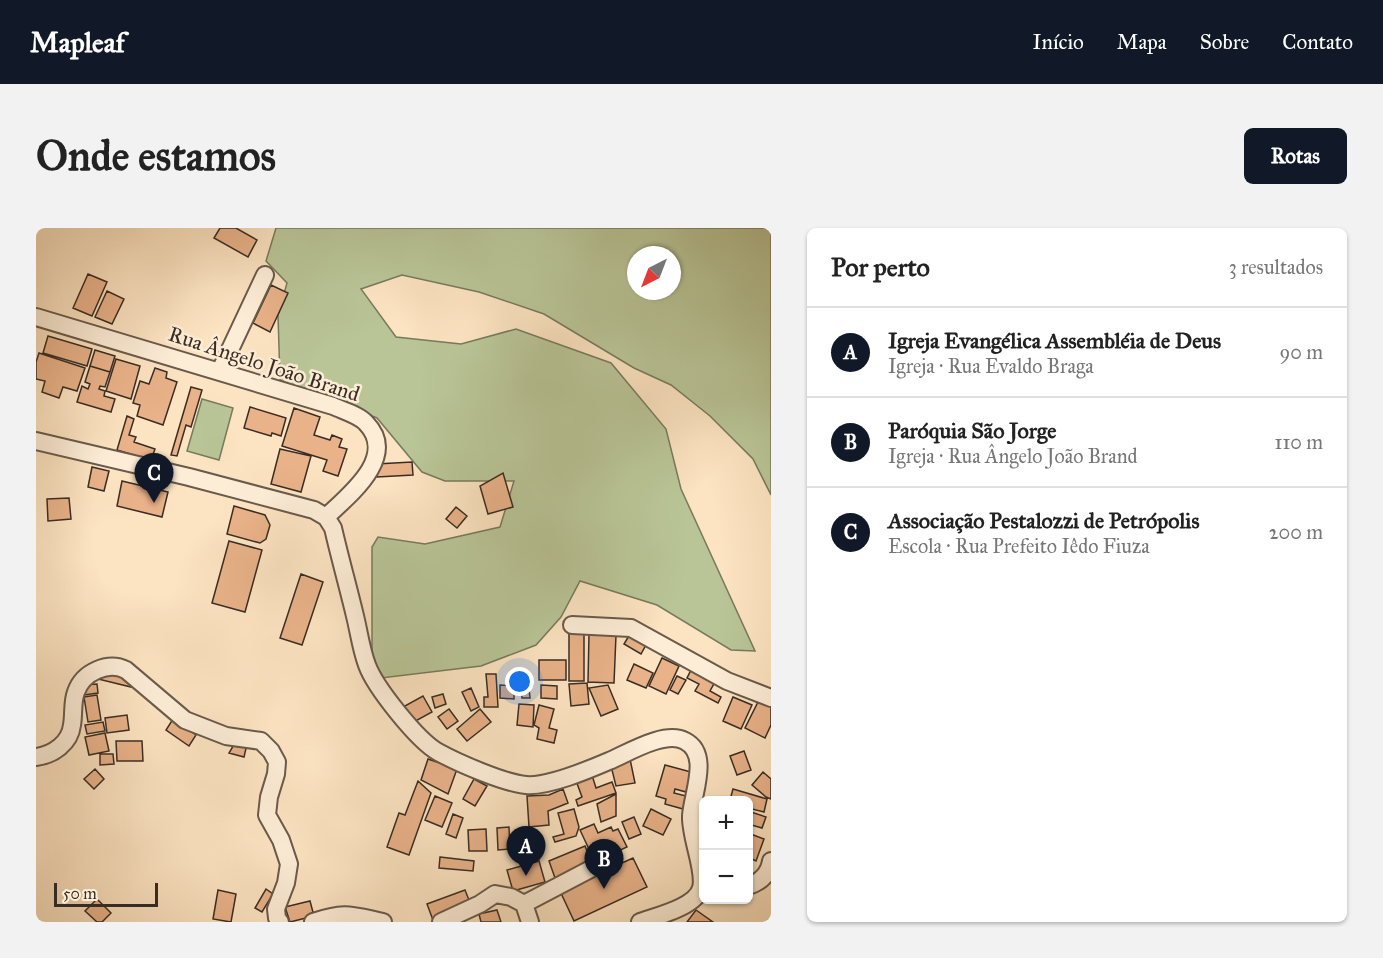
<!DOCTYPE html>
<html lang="pt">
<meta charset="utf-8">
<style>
body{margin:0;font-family:"IM FELL Great Primer",serif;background:#f2f2f2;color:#222}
.controls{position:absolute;right:18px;bottom:18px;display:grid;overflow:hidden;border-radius:9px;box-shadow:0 2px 4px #0004}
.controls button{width:54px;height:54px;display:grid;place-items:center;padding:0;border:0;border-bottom:2px solid #e0e0e0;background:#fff;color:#222;font:30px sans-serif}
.compass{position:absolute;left:591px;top:18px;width:54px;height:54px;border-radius:50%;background:#fff;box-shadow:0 2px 4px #0004;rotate:222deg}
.scale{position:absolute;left:18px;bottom:15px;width:104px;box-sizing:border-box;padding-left:6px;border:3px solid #382d24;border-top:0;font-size:16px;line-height:21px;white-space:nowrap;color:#382d24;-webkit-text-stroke:4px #fdedd7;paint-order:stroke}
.you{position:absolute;left:484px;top:454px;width:21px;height:21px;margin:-15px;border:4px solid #fff;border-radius:50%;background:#1a73e8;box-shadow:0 0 0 9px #1a73e833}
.badge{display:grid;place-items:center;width:39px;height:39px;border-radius:50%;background:#111827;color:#fff;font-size:20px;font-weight:700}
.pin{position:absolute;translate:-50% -50px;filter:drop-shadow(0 2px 3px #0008)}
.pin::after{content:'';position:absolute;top:32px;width:21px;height:18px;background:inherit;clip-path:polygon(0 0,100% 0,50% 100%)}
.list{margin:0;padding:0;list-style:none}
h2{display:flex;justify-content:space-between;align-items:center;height:78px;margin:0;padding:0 24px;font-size:26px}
h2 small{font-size:20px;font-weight:400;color:#767676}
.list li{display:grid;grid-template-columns:39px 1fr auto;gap:18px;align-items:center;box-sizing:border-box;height:90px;padding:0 24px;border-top:2px solid #e0e0e0}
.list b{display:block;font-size:22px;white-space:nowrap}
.list p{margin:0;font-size:20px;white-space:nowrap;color:#767676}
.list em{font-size:20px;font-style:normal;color:#767676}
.map{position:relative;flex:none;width:735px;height:694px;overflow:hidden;border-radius:9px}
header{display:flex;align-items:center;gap:36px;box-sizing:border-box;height:84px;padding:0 30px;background:#111827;color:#fff}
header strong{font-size:28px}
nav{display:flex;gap:33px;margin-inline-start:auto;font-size:21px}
.intro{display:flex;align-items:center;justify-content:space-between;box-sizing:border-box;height:144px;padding:0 36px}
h1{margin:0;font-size:42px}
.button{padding:15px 27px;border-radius:9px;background:#111827;color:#fff;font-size:21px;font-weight:700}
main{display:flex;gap:36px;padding:0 36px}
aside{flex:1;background:#fff;border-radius:9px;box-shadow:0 2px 4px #0004}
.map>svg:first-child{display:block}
</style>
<header>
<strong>Mapleaf</strong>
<nav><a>Início</a><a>Mapa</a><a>Sobre</a><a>Contato</a></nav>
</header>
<div class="intro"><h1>Onde estamos</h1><a class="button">Rotas</a></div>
<main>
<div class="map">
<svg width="735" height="694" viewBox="0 0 735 694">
<rect width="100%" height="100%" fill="#fce3c1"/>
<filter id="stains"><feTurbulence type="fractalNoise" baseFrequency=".00333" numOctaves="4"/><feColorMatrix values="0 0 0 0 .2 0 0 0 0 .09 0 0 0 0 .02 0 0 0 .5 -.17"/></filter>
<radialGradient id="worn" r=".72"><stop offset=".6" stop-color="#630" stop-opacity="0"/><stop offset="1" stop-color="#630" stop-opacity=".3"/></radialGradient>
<path fill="#b9c597" stroke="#78795e" stroke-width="1.5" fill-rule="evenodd" d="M240,0H735V267L717,231L674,188L635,157L598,140L508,86L443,64L366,47L325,61L360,109L425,116L480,101L575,135L630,201L645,261L719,423L695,422L621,377L544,353L525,389L500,417L445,438L345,450L336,426V319L342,309L389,316L464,299L478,253H409L386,244L341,190L244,152L242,87L251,55L230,33ZM600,27H636V63H600Z
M166,171L197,180L183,232L151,223Z"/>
<path fill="#e9b289" stroke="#382d24" stroke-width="1.5" d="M184,0H200L221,12L212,29L178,10Z
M52,46L71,54L56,88L37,80Z
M235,57L252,65L234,104L217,95Z
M71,63L88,71L76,96L59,89Z
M12,108L56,121L51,138L7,125Z
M59,122L79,128L74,144L54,138Z
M3,125L49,140L41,163L27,159L23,170L6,164L9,153L0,151V134Z
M80,131L104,138L95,171L70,163Z
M54,138L74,144L69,159L64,158L63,161L69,163L68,168L79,171L75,184L41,174L46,158L52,161L54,156L49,154Z
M119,140L131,144L130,150L141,154L127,197L101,188L104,177L97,175L104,153L113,156Z
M155,159L166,162L155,199L150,197L141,228L135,227Z
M214,179L250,190L245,208L236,205L235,208L208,200Z
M258,180L284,189L278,207L294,212L296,207L306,211L303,219L311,221L302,248L287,243L291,232L246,218Z
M91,188L98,191L93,207L100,209L98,214L119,221L115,232L81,222Z
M244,221L275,228L265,264L235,256Z
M376,234L377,247L341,249L340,236Z
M56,239L73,243L68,263L52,259Z
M467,245L477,279L452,286L444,258Z
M86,253L132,264L126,289L81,278Z
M33,270L35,291L12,293L11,271Z
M198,278L229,287L234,297L230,311L224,315L191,306Z
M420,279L431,288L421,300L410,291Z
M193,313L226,322L209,384L176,375Z
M265,346L287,354L266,417L244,410Z
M533,403L548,404V453H533Z
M553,406L580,407L578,455L552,454Z
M594,406L611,415L605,426L588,416Z
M626,430L643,438L630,466L613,458Z
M503,432H530V452H503Z
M598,436L617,445L610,460L591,452Z
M656,440L680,452L674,463L685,469L682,475L659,463L663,456L651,450Z
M65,443L97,451L95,459L62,451Z
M450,446H460L462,479H448V469H452Z
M641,448L650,452L642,466L634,462Z
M492,449L494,470H486L484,450Z
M551,455L553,476L535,478L533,456Z
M61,456L62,465L48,467L47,457Z
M464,457L478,458V471L464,470Z
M505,457L521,458V471L505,470Z
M572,457L582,481L565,488L553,460Z
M435,460L443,479L435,483L426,464Z
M407,466L410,476L399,480L396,469Z
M61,467L65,492L52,494L48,469Z
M387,468L396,484L376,495L367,479Z
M697,469L716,477L705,501L687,493Z
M723,472L735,478V497L729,510L709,500Z
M483,476L498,477L497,499L481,497Z
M503,477L518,481L513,500L521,502L518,515L501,511L503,500L498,497Z
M413,481L422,493L411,501L402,489Z
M444,481L455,494L431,513L421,501Z
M91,487L93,502L71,505L69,490Z
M137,491L160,507L153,518L130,502Z
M67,494L69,503L51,506L49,497Z
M69,505L73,523L53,527L49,509Z
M80,513H106L107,533H81Z
M200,513L211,516L208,529L193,525Z
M708,523L715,542L701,547L694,528Z
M64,526H77L78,536L64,537Z
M392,531L421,541L412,566L385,552Z
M594,531L599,555L580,558L574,534Z
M629,537L655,544L650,564L639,561L638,565L650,568L647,581L629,576L630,571L620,568Z
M59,541L68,551L58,561L48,551Z
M555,544L560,560L576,554L580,565L542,578L540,572L546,569L539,550Z
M727,544L735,551V571L730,569L716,557Z
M438,551L451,558L439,578L427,571Z
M382,553L395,565L373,627L351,619L363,585L369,587Z
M527,561L532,575L512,583L513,597L493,599L491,568L513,567Z
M697,561L731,571L728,584L712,580V572H694Z
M580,566V588L565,594L561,576Z
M399,568L416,575L406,599L389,592Z
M538,581L543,599L540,608L519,614L517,609L528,606L522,585Z
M615,581L635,591L627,607L607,598Z
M712,583L730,589L726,600L712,596Z
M417,586L427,590L420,610L410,606Z
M598,589L605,606L593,611L586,594Z
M558,596L562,605L575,599L577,603L582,601L591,619L559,634L544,602Z
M473,599L474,621L462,622L461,600Z
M450,601L451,623H433L432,602Z
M712,605L728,611L720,633L712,629Z
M549,618L556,635L519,650L513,633Z
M404,629L438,633L437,643L403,640Z
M597,630L611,659L538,693L524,663Z
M503,633L509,654L477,663L471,642Z
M230,661L237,666L226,684L219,680Z
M182,662L200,666L195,694L177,691Z
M429,662L435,677L397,692L391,676Z
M61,671L75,685L66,694H61L49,683Z
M274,673L278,688L254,694L249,679Z
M461,682L465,694H445L443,686Z
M660,682L677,694H651Z"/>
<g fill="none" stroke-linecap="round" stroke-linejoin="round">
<defs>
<path id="minor" d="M0,89L297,178C308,183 323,187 330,195C363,229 312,268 290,289
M184,143L229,47
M0,213L153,249L278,282L290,289L297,300C304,330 312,359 319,388C323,404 325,421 331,437C339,459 381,512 402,524C422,535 468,555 490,557C512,559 552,542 573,533C592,525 629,502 649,513C675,526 656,567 655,588C654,609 670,644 665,660C660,679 621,688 604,694
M536,397L595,400L691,453L735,470
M0,529C17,527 34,515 36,497C38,486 36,474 40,464C47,444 72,433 90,442L149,492L190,508L225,513L235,523L241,534L240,546L233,569L231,587L245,612L253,636L250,655L240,681L241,690L244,694
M712,658C725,654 733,646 735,633
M488,676L568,634
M277,694C309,683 315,687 347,694
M405,694L444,676L459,666L475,669L488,676L494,694"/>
</defs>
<use href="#minor" stroke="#695a4b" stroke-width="20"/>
<use href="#minor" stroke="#fdedd7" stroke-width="16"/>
</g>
<g text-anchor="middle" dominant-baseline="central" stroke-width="5" stroke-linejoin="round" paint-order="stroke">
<g font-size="21" fill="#382d24" stroke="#fdedd7">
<text transform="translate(228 136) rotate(18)">Rua Ângelo João Brand</text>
</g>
</g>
<rect width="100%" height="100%" filter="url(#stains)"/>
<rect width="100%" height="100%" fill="url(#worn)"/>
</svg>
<div class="controls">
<button>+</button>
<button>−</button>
</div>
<svg class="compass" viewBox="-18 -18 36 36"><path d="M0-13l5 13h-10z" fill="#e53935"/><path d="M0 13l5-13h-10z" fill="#767676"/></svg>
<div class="scale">50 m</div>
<div class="you"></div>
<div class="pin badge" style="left:490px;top:648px">A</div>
<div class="pin badge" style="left:568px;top:661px">B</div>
<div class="pin badge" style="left:118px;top:275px">C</div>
</div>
<aside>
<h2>Por perto<small>3 resultados</small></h2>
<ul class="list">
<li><span class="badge">A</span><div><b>Igreja Evangélica Assembléia de Deus</b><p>Igreja · Rua Evaldo Braga</p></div><em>90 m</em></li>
<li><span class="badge">B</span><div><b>Paróquia São Jorge</b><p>Igreja · Rua Ângelo João Brand</p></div><em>110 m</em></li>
<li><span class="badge">C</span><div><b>Associação Pestalozzi de Petrópolis</b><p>Escola · Rua Prefeito Iêdo Fiuza</p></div><em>200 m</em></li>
</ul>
</aside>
</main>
